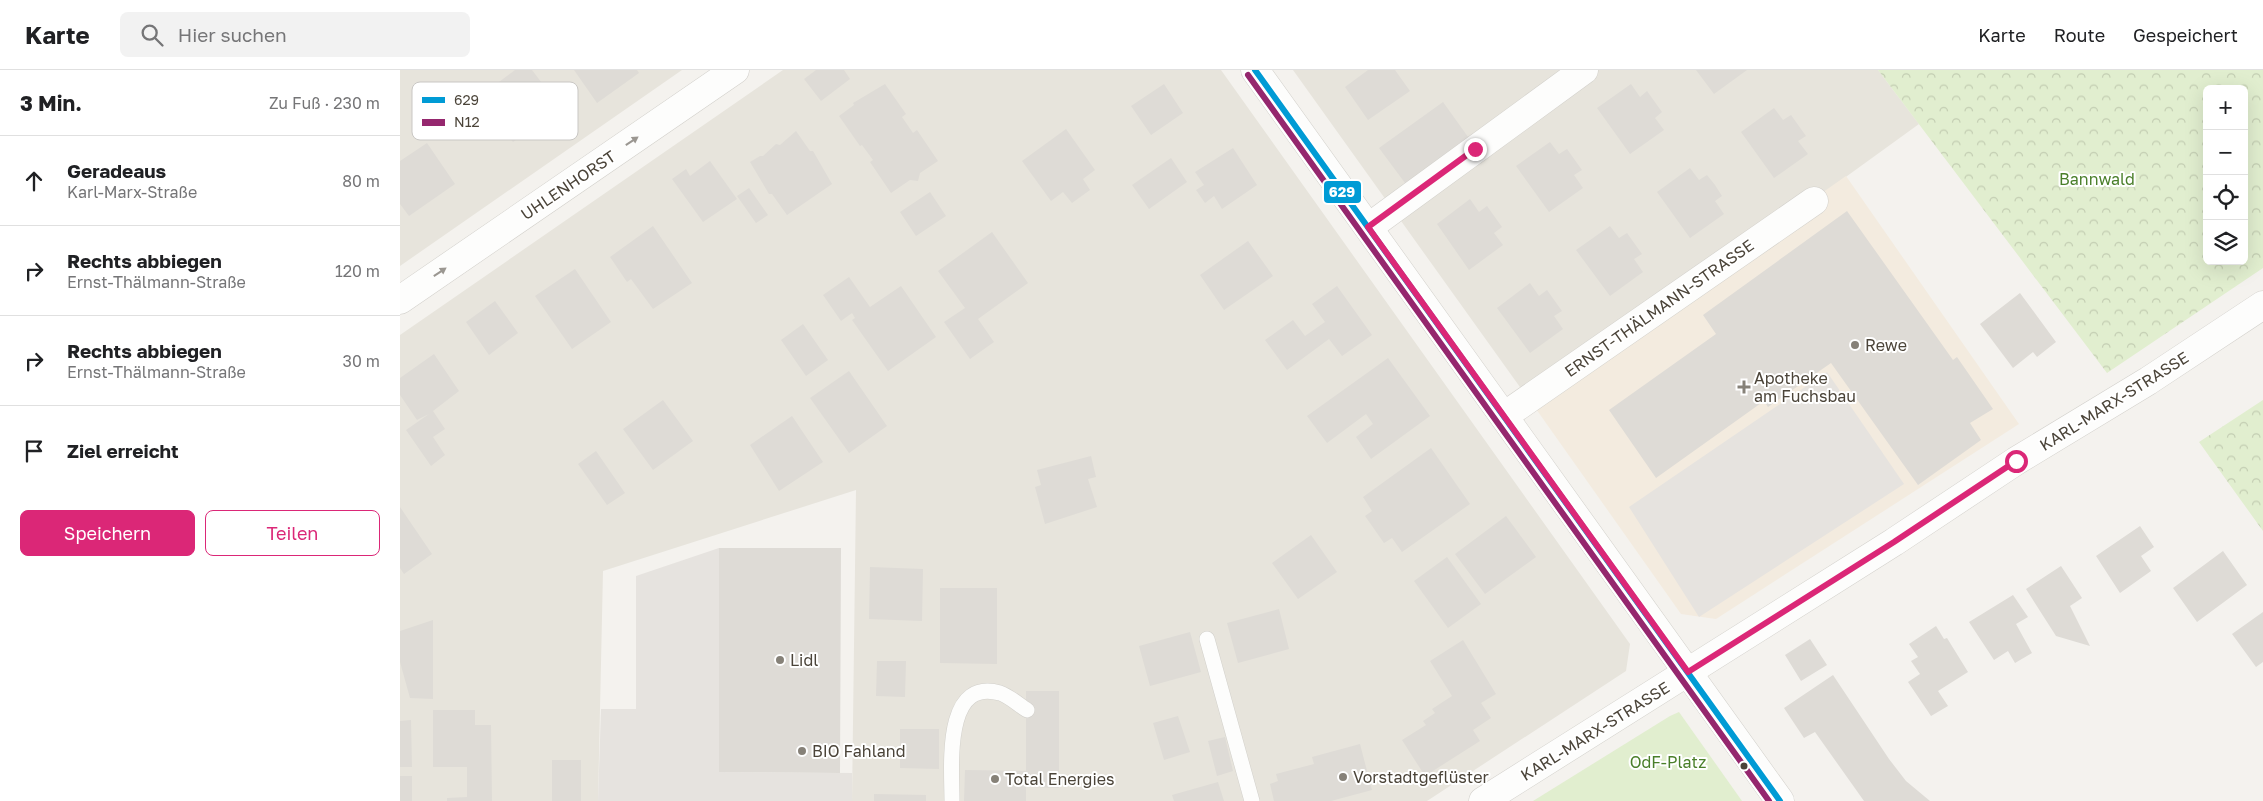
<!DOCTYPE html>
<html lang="de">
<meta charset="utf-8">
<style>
body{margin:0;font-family:"Golos Text",sans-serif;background:#f2f2f2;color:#202124}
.controls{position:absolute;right:15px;top:15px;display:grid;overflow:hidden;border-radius:8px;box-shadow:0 5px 20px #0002}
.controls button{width:45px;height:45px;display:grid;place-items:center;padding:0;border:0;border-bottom:1px solid #e0e0e0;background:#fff;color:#202124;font:25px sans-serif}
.stop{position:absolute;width:15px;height:15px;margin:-11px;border:4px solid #db2777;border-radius:50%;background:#fff}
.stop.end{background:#db2777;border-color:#fff;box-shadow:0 1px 5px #0008}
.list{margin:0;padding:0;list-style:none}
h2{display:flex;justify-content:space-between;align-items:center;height:65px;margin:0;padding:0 20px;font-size:21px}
h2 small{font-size:16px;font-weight:400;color:#757577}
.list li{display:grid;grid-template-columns:32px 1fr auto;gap:15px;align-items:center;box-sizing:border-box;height:90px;padding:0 20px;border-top:1px solid #e0e0e0}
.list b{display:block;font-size:19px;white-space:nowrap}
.list p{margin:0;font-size:16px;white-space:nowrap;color:#757577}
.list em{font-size:16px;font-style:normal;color:#757577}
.actions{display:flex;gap:10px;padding:15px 20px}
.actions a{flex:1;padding:11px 0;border:1px solid #db2777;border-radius:8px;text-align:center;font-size:18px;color:#db2777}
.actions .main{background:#db2777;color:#fff}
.icon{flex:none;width:28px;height:28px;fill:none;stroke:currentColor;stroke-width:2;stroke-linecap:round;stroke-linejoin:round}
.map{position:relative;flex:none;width:1863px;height:731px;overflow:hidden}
header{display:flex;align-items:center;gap:30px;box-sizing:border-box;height:70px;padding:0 25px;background:#fff;border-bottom:1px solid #e0e0e0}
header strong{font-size:24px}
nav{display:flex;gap:28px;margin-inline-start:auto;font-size:18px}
.search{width:350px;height:45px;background:#f2f2f2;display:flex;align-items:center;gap:12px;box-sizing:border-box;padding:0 18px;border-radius:8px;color:#757577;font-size:19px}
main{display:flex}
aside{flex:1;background:#fff}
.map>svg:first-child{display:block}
</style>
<header>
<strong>Karte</strong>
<div class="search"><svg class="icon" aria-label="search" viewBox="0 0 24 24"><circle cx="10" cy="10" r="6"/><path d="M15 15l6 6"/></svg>Hier suchen</div>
<nav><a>Karte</a><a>Route</a><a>Gespeichert</a></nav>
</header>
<main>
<aside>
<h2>3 Min.<small>Zu Fuß · 230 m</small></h2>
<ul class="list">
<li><svg class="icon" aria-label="ahead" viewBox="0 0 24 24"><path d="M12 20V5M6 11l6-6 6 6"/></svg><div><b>Geradeaus</b><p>Karl-Marx-Straße</p></div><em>80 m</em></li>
<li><svg class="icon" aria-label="right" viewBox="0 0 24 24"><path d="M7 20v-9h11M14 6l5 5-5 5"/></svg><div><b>Rechts abbiegen</b><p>Ernst-Thälmann-Straße</p></div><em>120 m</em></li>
<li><svg class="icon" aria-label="right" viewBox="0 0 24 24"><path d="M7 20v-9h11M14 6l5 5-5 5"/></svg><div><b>Rechts abbiegen</b><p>Ernst-Thälmann-Straße</p></div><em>30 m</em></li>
<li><svg class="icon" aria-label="arrive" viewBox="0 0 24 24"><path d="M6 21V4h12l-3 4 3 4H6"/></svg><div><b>Ziel erreicht</b></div></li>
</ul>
<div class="actions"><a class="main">Speichern</a><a>Teilen</a></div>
</aside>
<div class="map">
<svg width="1863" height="731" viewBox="0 0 1863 731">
<defs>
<pattern id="forest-crowns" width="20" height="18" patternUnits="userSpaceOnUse" patternTransform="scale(1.25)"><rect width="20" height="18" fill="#e1eecf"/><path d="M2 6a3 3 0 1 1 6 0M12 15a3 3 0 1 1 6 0" fill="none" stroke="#c3cdb2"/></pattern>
</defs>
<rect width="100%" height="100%" fill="#f4f2ee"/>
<path fill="#e7e4dc" d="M0,0H282L0,196Z
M383,0H821L1230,574L1226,601L1027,731H452L456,420L203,501L198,731H0V265Z
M893,0H1478L1519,54L1132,334Z"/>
<path fill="#f3ebdf" d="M1446,106L1619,354L1316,549L1281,544L1129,329Z"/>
<path fill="url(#forest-crowns)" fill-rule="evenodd" d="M1478,0H1863V198L1707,303ZM1807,19H1844V191H1807Z
M1863,330V461L1799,372Z"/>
<path fill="#e1eecf" d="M1279,642L1342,731H1133L1270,646Z"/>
<path fill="#e6e3df" d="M1427,302L1504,414L1299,547L1229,437Z
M319,478V702L452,703V731H198L201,639H236V506Z"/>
<path fill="#dedbd6" d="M115,0H132L160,37L113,72L79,27Z
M174,0H237L239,3L197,33Z
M416,0H444L450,9L421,31L404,9Z
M968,0H995L1010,21L968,50L945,17Z
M1296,0H1347L1314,24Z
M485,14L506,44L502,47L513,63L517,60L538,91L520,103L518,111L510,110L491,123L470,92L473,90L462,75L460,76L439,46L454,35L453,33Z
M764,14L783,43L751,65L731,36Z
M1231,14L1240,27L1247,21L1262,42L1255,48L1264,60L1230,84L1197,38Z
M1043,32L1071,71L1008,117L979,78Z
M1374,38L1383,50L1391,45L1406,66L1398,71L1408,84L1374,108L1341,62Z
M666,59L695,100L683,109L690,120L672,133L663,122L651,131L622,91Z
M396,61L410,81H413L432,114L387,145L372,124H369L350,92L360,86H363L376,74L380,75Z
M1150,72L1159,84L1167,79L1182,100L1174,105L1183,118L1149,142L1116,96Z
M27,73L55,114L9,146L0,134V91Z
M833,78L857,115L822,139L814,126L805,133L796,120L804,115L795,102Z
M771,88L787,112L749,139L732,115Z
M310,91L337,129L303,152L272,109L286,99L290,106Z
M1290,98L1299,110L1307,105L1315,115L1322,126L1315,131L1324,144L1290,168L1257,122Z
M349,118L368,145L356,153L337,126Z
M530,122L546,146L516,166L500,142Z
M1070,129L1079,142L1087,136L1102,157L1094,163L1103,175L1069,200L1037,154Z
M1447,141L1553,290L1557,287L1593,339L1570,353L1581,370L1518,415L1431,293L1368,337L1364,331L1256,408L1209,340L1316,264L1303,245Z
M253,156L292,213L253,239L231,209L227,212L210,187Z
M1210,156L1219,168L1227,163L1242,184L1234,189L1243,202L1210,226L1176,180Z
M592,162L628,213L578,249L594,272L570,289L544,252L565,238L538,201Z
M848,171L873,206L824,240L800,205Z
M175,199L211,252L172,279L135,226Z
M449,207L470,237L501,216L536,267L488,301L452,250L455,248L452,243L441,251L423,225Z
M1130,213L1139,226L1147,220L1162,241L1154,246L1163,259L1130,283L1097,238Z
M937,216L972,265L942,286L929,269L887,300L865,270L893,250L905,266L925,252L912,234Z
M1620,223L1656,272L1637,287L1633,282L1613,298L1580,254Z
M95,231L118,263L89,285L66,252Z
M403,254L428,290L406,306L381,270Z
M34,284L59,321L33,341L45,359L33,367L45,385L31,396L6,360L29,344L17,350L0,325V308Z
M988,288L1030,346L971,389L956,367L973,354L966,344L927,373L907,346Z
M449,301L487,356L449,383L410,328Z
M263,330L293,371L253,400L223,359Z
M392,346L423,392L379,421L350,375Z
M1031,378L1070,434L1002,482L992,468L984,473L965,446L972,441L963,427Z
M196,381L225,423L207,435L178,394Z
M691,386L696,407L688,409L697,437L645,454L635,417L641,415L637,400Z
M0,437L32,484L4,504L0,498Z
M1106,446L1136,487L1085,524L1055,484Z
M1740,456L1754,477L1741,486L1751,501L1720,523L1696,486Z
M911,465L937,502L898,529L872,493Z
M319,478H441L440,703L319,702Z
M1823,481L1847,515L1797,552L1773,518Z
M1047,487L1081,534L1048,558L1014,511Z
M1661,496L1682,528L1670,536L1690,576L1656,566L1626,519Z
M470,497L523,499L522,551L469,549Z
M540,518H597V594L540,593Z
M1613,525L1628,547L1616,554L1632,583L1615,593L1608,581L1594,590L1569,552Z
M879,539L889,579L838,593L827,553Z
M1863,542V592L1856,597L1832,564Z
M33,550V629L10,628L0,592V561Z
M1536,556L1544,569L1547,568L1568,602L1538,621L1548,636L1531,646L1508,612L1520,604L1511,591L1518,587L1509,574Z
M790,562L801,602L750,616L739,576Z
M1410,569L1427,595L1401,611L1385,585Z
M1063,570L1096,624L1081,633L1091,648L1073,660L1080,671L1025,706L1002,670L1026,655L1023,651L1035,643L1032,639L1052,626L1030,591Z
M477,591H506L505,627L476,626Z
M1433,605L1489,689L1506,711L1530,731H1464L1415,662L1404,668L1384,638Z
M626,621H659V718L626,717V731H564L565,700L626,701Z
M33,640H75V655H91L92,731H47V728L67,727V697H33Z
M778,646L790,682L764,690L753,653Z
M11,650L12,697H0V651Z
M500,659H539V699L500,698Z
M825,667L833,701L817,706L808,671Z
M960,674L972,720L931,731H874L870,714L878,711L876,704L914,694L912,687Z
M152,690H181V731H152Z
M0,706H12V731H0Z
M818,712L824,731H774L772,725Z
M474,724L526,725V731H474Z"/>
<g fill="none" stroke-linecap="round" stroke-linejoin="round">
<defs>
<path id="service" d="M807,569L852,731
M552,731C552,697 543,607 600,623C609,626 619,635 627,640"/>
<path id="minor" d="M969,157L1184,0
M0,230L335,0
M1104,346L1414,131
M1083,731L1494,472L1616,391L1748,311L1863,235"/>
<path id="tertiary" d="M855,0L1380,731"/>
</defs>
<use href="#service" stroke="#d2d0cb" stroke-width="16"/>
<use href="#minor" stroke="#d2d0cb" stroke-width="29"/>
<use href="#tertiary" stroke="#d2d0cb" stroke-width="29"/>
<use href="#service" stroke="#fdfdfc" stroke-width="15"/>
<use href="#minor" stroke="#fdfdfc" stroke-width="28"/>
<use href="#tertiary" stroke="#fdfdfc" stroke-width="28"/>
<defs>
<path id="bus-1" d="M855,0L1380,731"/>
<path id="bus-2" d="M848,5L1369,731"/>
</defs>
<use href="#bus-1" stroke="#fff" stroke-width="10"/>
<use href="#bus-2" stroke="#fff" stroke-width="10"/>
<use href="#bus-1" stroke="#009bd5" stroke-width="6"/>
<use href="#bus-2" stroke="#95276e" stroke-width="6"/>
</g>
<defs><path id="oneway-solid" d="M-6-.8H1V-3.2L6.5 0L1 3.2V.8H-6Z" transform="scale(1.25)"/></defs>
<g fill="#9b9791">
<use href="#oneway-solid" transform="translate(232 71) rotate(-34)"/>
<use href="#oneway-solid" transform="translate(40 202) rotate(-34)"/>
</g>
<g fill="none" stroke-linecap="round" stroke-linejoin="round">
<path stroke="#db2777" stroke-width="6" d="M1075,79L968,157L1288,602L1494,472L1616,391"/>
</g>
<g fill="#868178" stroke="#fff" stroke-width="2">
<circle cx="1455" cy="275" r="5"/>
<path d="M1341.5 309.5h5v5h5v5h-5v5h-5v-5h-5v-5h5z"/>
<circle cx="380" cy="590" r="5"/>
<circle cx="402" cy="681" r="5"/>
<circle cx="943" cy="707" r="5"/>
<circle cx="595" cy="709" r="5"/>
</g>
<circle fill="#4b4439" stroke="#fff" stroke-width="2" cx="1344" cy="696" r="4.5"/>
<g text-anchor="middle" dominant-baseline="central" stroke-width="4" stroke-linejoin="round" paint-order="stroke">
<g font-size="16" fill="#4a7f2a" stroke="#fff">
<text x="1697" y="109">Bannwald</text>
<text x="1268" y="692">OdF-Platz</text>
</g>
<g font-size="16" fill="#4b4439" stroke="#fff">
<text transform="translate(168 115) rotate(-34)">UHLENHORST</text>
<text transform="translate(1259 238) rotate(-35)">ERNST-THÄLMANN-STRASSE</text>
<text transform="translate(1714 331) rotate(-32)">KARL-MARX-STRASSE</text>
<text transform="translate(1195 661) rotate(-32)">KARL-MARX-STRASSE</text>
</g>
<g font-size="16" fill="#4b4439" stroke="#fff" text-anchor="start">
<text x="1465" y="275">Rewe</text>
<text x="1354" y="308">Apotheke<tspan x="1354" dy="18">am Fuchsbau</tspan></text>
<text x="390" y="590">Lidl</text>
<text x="412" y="681">BIO Fahland</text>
<text x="953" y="707">Vorstadtgeflüster</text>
<text x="605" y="709">Total Energies</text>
</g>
</g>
<rect x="12" y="12" width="166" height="58" rx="8" fill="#fff" stroke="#c9c7c4" stroke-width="1"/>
<rect x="22" y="27" width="23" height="6" fill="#009bd5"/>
<rect x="22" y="49" width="23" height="7" fill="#95276e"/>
<g font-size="14" fill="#4b4439">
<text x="54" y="35">629</text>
<text x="54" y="57">N12</text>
</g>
<rect stroke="#fff" stroke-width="2" x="923" y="110" width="39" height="24" rx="5" fill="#009bd5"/>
<g font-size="14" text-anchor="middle" font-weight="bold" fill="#fff">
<text x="942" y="127">629</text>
</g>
</svg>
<div class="controls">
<button>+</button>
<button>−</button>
<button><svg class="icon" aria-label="locate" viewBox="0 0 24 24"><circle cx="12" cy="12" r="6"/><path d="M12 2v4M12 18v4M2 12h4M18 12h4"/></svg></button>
<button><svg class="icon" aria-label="layers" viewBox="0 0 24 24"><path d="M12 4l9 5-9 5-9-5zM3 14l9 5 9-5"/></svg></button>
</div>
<div class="stop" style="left:1616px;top:391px"></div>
<div class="stop end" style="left:1075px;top:79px"></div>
</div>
</main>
